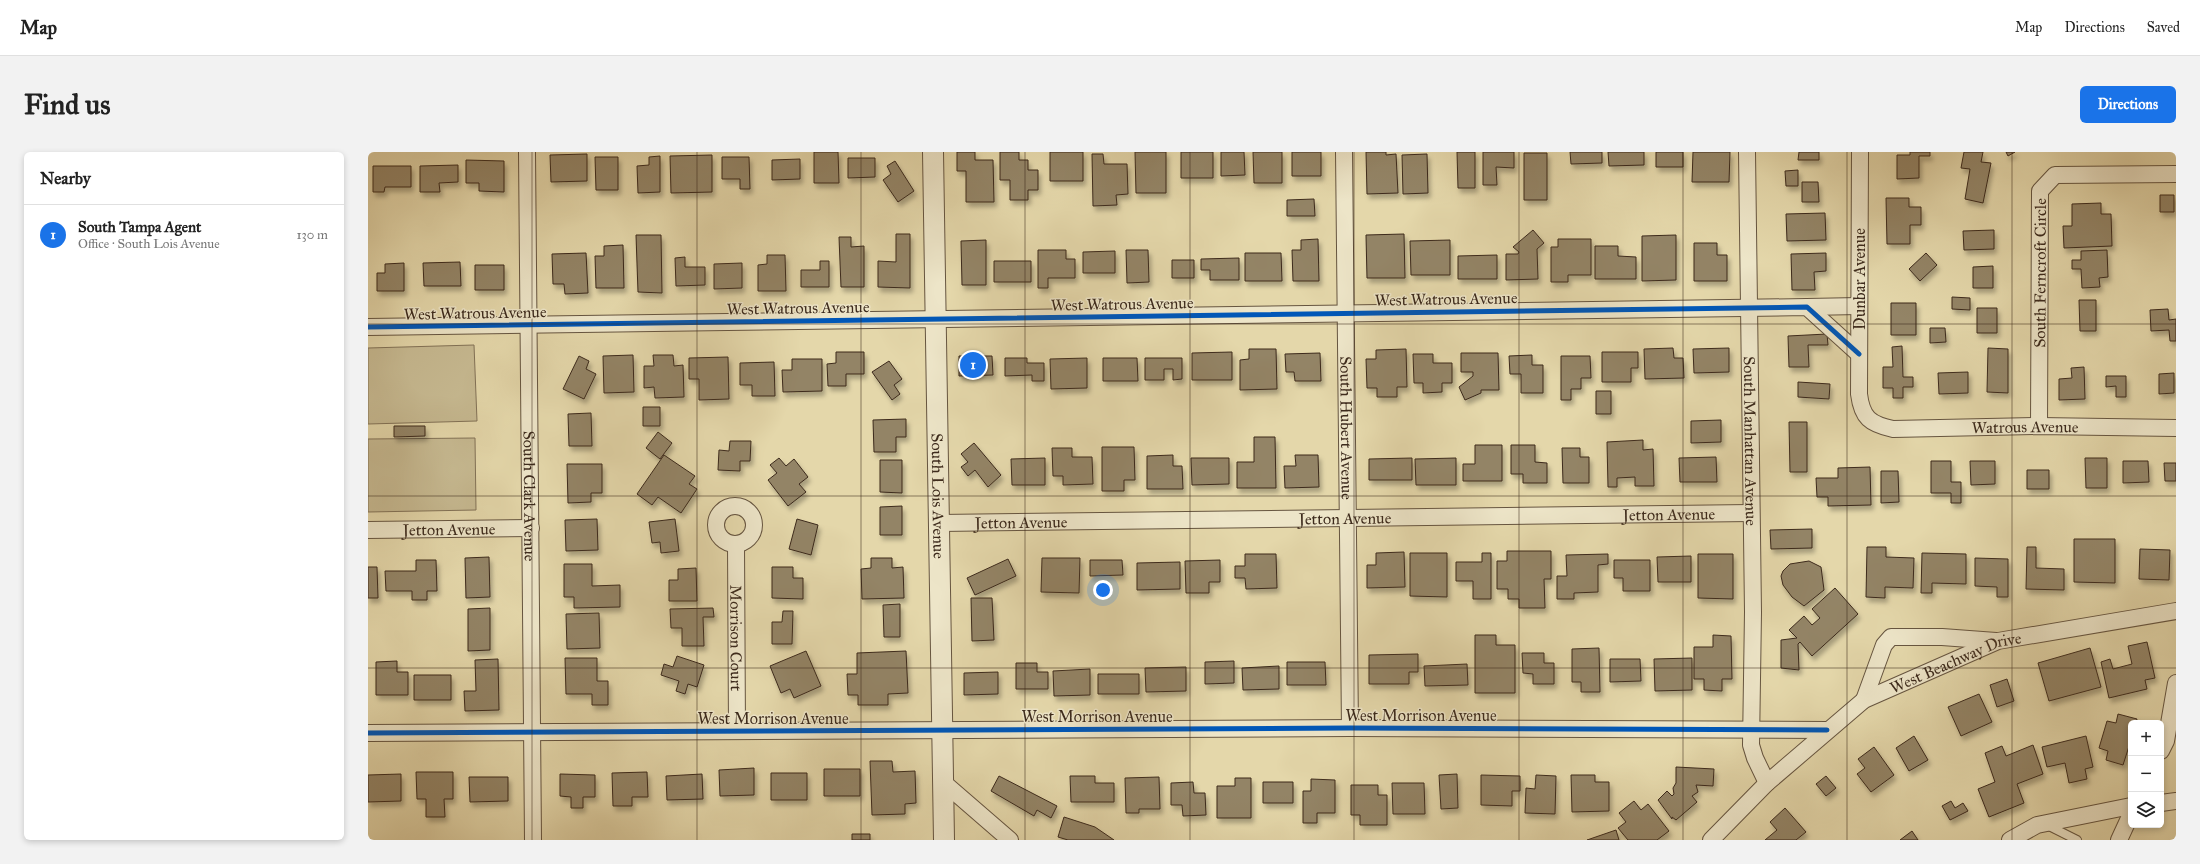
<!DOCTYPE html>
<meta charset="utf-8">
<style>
body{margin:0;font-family:"IM FELL Great Primer",serif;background:#f2f2f2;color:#222}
.controls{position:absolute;right:12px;bottom:12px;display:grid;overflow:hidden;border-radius:6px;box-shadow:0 2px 6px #0003}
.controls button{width:36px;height:36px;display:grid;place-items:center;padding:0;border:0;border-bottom:1px solid #e0e0e0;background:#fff;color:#222;font:20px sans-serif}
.you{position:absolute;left:735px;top:438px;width:14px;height:14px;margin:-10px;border:3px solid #fff;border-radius:50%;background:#1a73e8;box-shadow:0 0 0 6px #1a73e833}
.badge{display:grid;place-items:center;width:26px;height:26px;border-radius:50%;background:#1a73e8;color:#fff;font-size:13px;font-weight:700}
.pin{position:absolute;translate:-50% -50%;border:2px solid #fff;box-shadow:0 1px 4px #0006}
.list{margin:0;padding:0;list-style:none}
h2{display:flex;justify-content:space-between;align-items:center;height:52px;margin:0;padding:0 16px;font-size:17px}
h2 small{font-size:13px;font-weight:400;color:#767676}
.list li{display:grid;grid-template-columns:26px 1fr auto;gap:12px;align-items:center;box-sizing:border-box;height:60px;padding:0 16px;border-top:1px solid #e0e0e0}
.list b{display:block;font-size:15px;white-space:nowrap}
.list p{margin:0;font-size:13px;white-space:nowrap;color:#767676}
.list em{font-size:13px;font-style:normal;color:#767676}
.icon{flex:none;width:22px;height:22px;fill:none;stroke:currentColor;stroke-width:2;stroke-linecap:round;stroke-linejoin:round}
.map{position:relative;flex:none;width:1808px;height:688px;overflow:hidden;border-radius:6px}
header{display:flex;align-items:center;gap:24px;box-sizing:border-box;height:56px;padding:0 20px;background:#fff;border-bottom:1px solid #e0e0e0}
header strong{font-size:19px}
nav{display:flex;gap:22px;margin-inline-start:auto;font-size:14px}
.intro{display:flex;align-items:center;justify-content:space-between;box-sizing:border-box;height:96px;padding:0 24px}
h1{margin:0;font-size:28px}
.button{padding:10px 18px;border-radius:6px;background:#1a73e8;color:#fff;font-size:14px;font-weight:700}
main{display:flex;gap:24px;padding:0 24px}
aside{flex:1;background:#fff;border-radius:6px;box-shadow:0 2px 6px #0003}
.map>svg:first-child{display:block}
</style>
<header>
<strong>Map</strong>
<nav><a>Map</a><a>Directions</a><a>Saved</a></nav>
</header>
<div class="intro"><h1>Find us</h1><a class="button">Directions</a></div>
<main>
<aside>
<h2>Nearby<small></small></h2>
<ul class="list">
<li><span class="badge">1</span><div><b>South Tampa Agent</b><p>Office · South Lois Avenue</p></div><em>130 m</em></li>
</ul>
</aside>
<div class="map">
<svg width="1808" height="688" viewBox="0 0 1808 688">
<defs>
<filter id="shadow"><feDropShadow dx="2.5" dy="4.5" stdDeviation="2" flood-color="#0004"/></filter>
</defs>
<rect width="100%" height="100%" fill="#e4d7aa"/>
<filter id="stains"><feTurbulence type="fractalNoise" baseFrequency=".005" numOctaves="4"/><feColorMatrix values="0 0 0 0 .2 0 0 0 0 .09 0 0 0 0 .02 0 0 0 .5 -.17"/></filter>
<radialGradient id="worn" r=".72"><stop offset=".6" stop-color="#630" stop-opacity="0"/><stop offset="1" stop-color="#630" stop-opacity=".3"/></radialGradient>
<path fill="#c7ba92" stroke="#827257" d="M106,193L109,269L0,272V196Z
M107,286L108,358L0,360V287Z"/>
<path fill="#938466" stroke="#3c2a1c" filter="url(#shadow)" d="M446,0H470L471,31H446Z
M589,0H607V8H625L626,50H598V19H589Z
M632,0H651V8H660V18H670V38H660V48H642V28H632Z
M682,0H715V29H682Z
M767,0H798V41H768Z
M813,0H845V26H813Z
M853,0H876L877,23L853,24Z
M885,0H914V31H886Z
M924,0H953V24H924Z
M998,0H1018V3L1028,2L1030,41L999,42Z
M1089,0H1107V36H1090Z
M1115,0H1146V16L1128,15L1129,33H1115Z
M1202,0H1234V11L1203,12Z
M1240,0H1276V13L1241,14Z
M1288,0H1315V15H1288Z
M1325,0H1362L1361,30H1324Z
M1431,0H1451V8H1430Z
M1542,0H1562V4H1551V26L1529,27V3H1542Z
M1596,0H1615L1613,10L1623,11L1615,51L1597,47L1602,17L1593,16Z
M1638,0H1647L1640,4Z
M1156,1H1179V48H1156Z
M219,2V29L183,30L182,3Z
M724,2H735L736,12H759L760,42L748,43L749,53L725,54Z
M1059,2L1060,41L1035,42L1034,3Z
M344,3V40L303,41L302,4Z
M292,4V40L270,41L269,14L281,13V5Z
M227,5H250V38H228Z
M354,5H381L382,37H372V27H354Z
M480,6H507V25L480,26Z
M432,7V27L404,28V8Z
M98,8L136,9V40L111,39V31H98Z
M527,9L546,39L530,50L515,28L523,22L519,14Z
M90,13V30L71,31L72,40H52V14Z
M5,14H43V35H17L16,40H5Z
M1430,18V34H1418L1417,19Z
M1434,30H1450L1451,50H1434Z
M1792,43H1806V60H1792Z
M1518,46H1541V55H1553V73H1542V92H1519Z
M946,47L947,64H919V48Z
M1733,51V62H1743L1744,94L1696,96L1695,74H1704V52Z
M1457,61L1458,88L1419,89L1418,62Z
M1165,78L1176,91L1169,97L1170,127L1138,128V102H1150L1151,100L1145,95Z
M1626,78V97L1596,98L1595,79Z
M528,82H542V136L510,135V109L528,110Z
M1036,82L1037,126H999L998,83Z
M268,83H293L294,141L270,140Z
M1308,83V128L1274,129V84Z
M471,85H483V95L496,94V135H473Z
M950,87L951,129H925L924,98H933V88Z
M1190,87H1223V123H1200V130H1183V95H1190Z
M618,88V133H594L593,89Z
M1082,88V123H1043L1042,89Z
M1326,91H1349V103H1359V129H1326Z
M255,93L256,136H228L227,104H236V94Z
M1227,94H1250V104L1268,105V127H1227Z
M670,98H698V107H707V126H680V136H670Z
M758,98H780L781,130L759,131Z
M1739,98L1740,125L1731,126L1732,135L1714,136L1713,117H1704V108H1713V99Z
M747,99V121H715V100Z
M218,101L220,141L197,142L196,132H185L184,102Z
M877,101H913L914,129H877Z
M1458,101V119L1446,120L1447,138H1424L1423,102Z
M1558,101L1569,113L1552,129L1541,117Z
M399,103H417L418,139H390V113L399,112Z
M1129,103V127H1090V104Z
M317,105V115H337V133L308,134L307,106Z
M871,106V128H842V118H833V107Z
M804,108H826V126H804Z
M452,109H461V135H433V118H452Z
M626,109H663V130H626Z
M92,110L93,134H56L55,111Z
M36,111V139H9V121H17V112Z
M374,111V136L346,137V112Z
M107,113H136V138H107Z
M1625,114V136H1605V115Z
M1584,145L1602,146V158L1584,157Z
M1711,148H1728V179H1712Z
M1523,151H1548V183H1523Z
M1609,156H1629V181H1609Z
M1800,157L1801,168L1808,167V189H1802L1801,178L1783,179L1782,158Z
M1562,176H1577L1578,190L1562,191Z
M1459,182L1460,193H1440L1441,215H1421L1420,184Z
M1534,194L1535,225H1545V235H1535V246H1525V236H1515V215H1525L1524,195Z
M1305,196L1306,206H1315L1316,226L1277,227L1276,197Z
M1361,196V220L1326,221L1325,197Z
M1620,196L1640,197V241L1619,240Z
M881,197H908L909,237L872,238V208L881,207Z
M1038,197L1039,235H1029V245H1009V236H999L998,207H1008V198Z
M468,200H496V222H478V234H460L459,212L468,211Z
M864,200V228H824V201Z
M1234,200H1270V216H1263V230H1234Z
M952,201L953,229H927L926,220H918L917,202Z
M1093,201H1130L1131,238H1113V241L1097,248L1091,235L1105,224V220H1093Z
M1045,202H1065V211H1084V231H1074V240L1055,241V231H1046Z
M265,203L266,240L236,241L235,204Z
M285,203H305L306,214L315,213L316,245L287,246L286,235L276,236V214H286Z
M1164,203V213H1175V241H1153V222H1142L1141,204Z
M211,204L221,209L218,217L228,222L216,247L195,237Z
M591,204H624L625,223L591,224Z
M1193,204H1222L1223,226H1213V237H1203V248H1193Z
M360,205L361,247L331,248V227H321V206Z
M637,206H659V211H676V229H664V223L637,224Z
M719,206V236L683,237L682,207Z
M735,206H769L770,229H735Z
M777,206H814V227L805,228V217H796V228H777Z
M424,207H454V239L415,240L414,218H424Z
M521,209L534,227L526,233L532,242L524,248L504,220Z
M406,210L407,244H384V233H372V211Z
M1716,215L1717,247L1691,248V227L1704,226L1703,216Z
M1600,220V241L1571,242L1570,221Z
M1806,221V241L1791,242V222Z
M1738,224H1758V245H1748V234L1738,235Z
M1430,230L1462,232L1461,247L1430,245Z
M1228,239H1243V262H1228Z
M275,255H292V274H275Z
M223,261L224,294H201L200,262Z
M538,267V285H528V300H506L505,268Z
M1353,268V290L1323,291V269Z
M1421,270H1439V320H1422Z
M26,274H57V284L26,285Z
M290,280L304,291L292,307L278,296Z
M886,285H907L908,336H869V310H886Z
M1275,288V298L1285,297L1286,334H1267V325L1249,326V335H1240L1239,290Z
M362,289H383L382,309H372V319L350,318L351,298L361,299Z
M606,291L633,323L620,335L607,318L600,324L593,315L600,310L593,302Z
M1107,293H1134V329H1095V312H1107Z
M1143,293H1167V310L1179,311V331H1155V322H1143Z
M734,295H766L767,328H756V339H734Z
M684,296H704V305H724L725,332L695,333V324H685Z
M1194,296H1212V305H1221V331H1195Z
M296,303L327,324L321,332L329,337L313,361L290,345L284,353L269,342Z
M805,303V314H814L815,337H779V304Z
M927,303H950L951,335L917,336L916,314H928Z
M1348,305L1349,330H1312L1311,306Z
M411,306L418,314L426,307L440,325L431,332L438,340L420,354L400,328L409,321L402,313Z
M677,306V333H644L643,307Z
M823,306H861V332L824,333Z
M1044,306V328H1001V307Z
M1088,306V333H1048L1047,307Z
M1717,306H1739V336H1718Z
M512,308H534V341L512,340Z
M1563,309H1583V330H1593V351H1583V341H1563Z
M1602,309H1627V332L1603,333Z
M1755,309H1780L1781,330L1755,331Z
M1796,311H1808V329H1797Z
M199,312H234V341H223V350L200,351Z
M1502,315L1503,353L1460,354V345H1449L1448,326H1470V316Z
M1659,318H1681V337H1659Z
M1513,319H1530L1531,350L1513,351Z
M534,354V383H512V355Z
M229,367L230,398L198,399L197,368Z
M307,367L311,399L293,401L292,390L284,391L281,370Z
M429,367L450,373L443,403L421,397Z
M1444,377V396L1403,397L1402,378Z
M1706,387H1747V431L1706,430Z
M1499,395H1518V405L1546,406L1545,436L1517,435V446L1498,445Z
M1659,395H1668V416L1696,417V438L1658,437Z
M1772,397L1802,398L1801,428L1771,427Z
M1139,399H1183V427H1176L1177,456H1151V447H1140V437H1129V409H1139Z
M1036,400L1037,435L999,436V413H1008V401Z
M1042,401H1079V445L1042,444Z
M1114,401H1123V447H1105V429H1088V410H1114Z
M1554,401L1598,402V432L1564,431V441H1553Z
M877,402H908L909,436L878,437L877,426H867V414H877Z
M1240,402V412L1230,413V440L1206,441V447H1189V424H1199L1198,403Z
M1330,402H1365V447L1330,446Z
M1323,404V430H1290L1289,405Z
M121,405L122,445L98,446L97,406Z
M503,406H524V416L535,415L536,446L494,447L493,417L503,416Z
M674,406H712L711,441L673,440Z
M1607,406L1640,407V445H1629V435L1607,434Z
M640,407L648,424L607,443L599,426Z
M48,408H68L69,439H59V448H44V439H18L17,419H48Z
M722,408H754L755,423L722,424Z
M852,408V430H841V441H818L817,409Z
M1246,408H1282V439H1255V426H1246Z
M1441,409L1453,415L1456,438L1436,454L1424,445L1415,433L1413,424L1415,419L1422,412Z
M812,410V437L769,438V411Z
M196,412H224V434L252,433V455L206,456V445H196Z
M0,415H9L10,446H0Z
M404,415H425V426H435V447L404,446Z
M328,416L329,449H301V428H310V417Z
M1467,436L1490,462L1444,504L1432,490L1430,492L1431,518L1413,516V488L1429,486L1421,478L1436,464L1444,473L1452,466L1444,457Z
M603,446H624L626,488L604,489Z
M532,452V485H516L515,453Z
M122,456V498L100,499V457Z
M345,456L346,465H335L336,494H314V476H303L302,457Z
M415,459H425L424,492H404V470H414Z
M231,461L232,496L199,497L198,462Z
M1107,483H1128V493H1147V541H1107Z
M1345,483L1363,484L1364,527H1354V539L1336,538V527H1326V495H1345Z
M1779,490L1787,526L1777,528L1779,537L1741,546L1733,510L1742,507L1745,517L1764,512L1760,494Z
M1231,496L1232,540H1213V530H1204V497Z
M1722,496L1733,535L1681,549L1670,511Z
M438,499L453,534L426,546L422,537L413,541L402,514Z
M538,499L540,541L520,542V553H490V543H480L479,522H489V501Z
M1154,501H1176V511H1186V532H1165V522L1155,521Z
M1050,502V520H1041V532H1001V503Z
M309,504L336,513L329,535L320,532L317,542L308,539L311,529L293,523L296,512L305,515Z
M197,506H229V529H240V553H224V542H198Z
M1324,506V538L1287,539L1286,507Z
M130,507L131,558L97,559L96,539H108L107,508Z
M1242,507H1272L1273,529L1242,530Z
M29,509V520H40V543H8V510Z
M866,509V531L837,532V510Z
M919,510H957L958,533H919Z
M648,511H669V520H680V537H648Z
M1099,512L1100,533L1057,534L1056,514Z
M911,514V537L875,538L874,516Z
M818,515V539L778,540L777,516Z
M722,517V543L686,544L685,519Z
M630,520V542L596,543V521Z
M730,522H771V542H730Z
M46,523H83V548H46Z
M1639,527L1646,549L1629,555L1622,533Z
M1611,542L1624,570L1593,584L1580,555Z
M1750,562L1769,567L1768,571H1763V588L1755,613L1738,608L1740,599L1731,596L1739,569L1748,571Z
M1546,584L1560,608L1541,619L1528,596Z
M1718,584L1725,615L1717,617L1719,627L1701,631L1697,611L1679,615L1674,595Z
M1665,593L1675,622L1649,632L1656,651L1621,665L1610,637L1627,630L1617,601L1634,594L1638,604Z
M1506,595L1526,623L1503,640L1489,622L1497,616L1490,607Z
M502,609H524L525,620L547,619L548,651L537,652V662L504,663Z
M1308,615L1346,617L1345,634L1328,633L1330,640L1324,644L1329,650L1308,668L1304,665V667L1290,648L1299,639L1304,644L1306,642L1305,636L1308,631Z
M386,616V643L352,644L351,618Z
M456,617H492V644H456Z
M48,620H85V647H76L77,665H58V647H49Z
M279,620L280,645H264V654H245L244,621Z
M403,621H439V648H403Z
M33,622V649L0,650V623Z
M192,622L227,623V645H215V656H203V645L192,644Z
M334,622L335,647L299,648L298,624Z
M1089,622L1090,656L1073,657L1071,623Z
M1113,623L1152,624V639H1144V654L1113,653Z
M1168,623L1188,624L1187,662L1157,661L1158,636L1167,637Z
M1203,623H1227V630H1241V659L1204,660Z
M631,624L689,654L683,666L669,658L666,664L623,639Z
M702,624H727V631H746V650H703Z
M1458,624L1468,636L1458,644L1448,632Z
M101,625H140V649L102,650Z
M791,625L792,657H771V661H758L757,626Z
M867,626H883V666H849V634H867Z
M943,627L967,628V661H949V671H935V639H943Z
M825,630L826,641H837L838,663L815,664L814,653H803V631Z
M895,630H925V651H895Z
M1024,631H1056L1057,662H1025Z
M983,633H1010V643H1019V673H992V663H983Z
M1266,649L1273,658L1280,652L1301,679L1289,688H1260L1250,676L1258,670L1251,661Z
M1583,649L1587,656L1595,651L1600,659L1582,668L1574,654Z
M1417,656L1438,680L1428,688H1397L1409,678L1402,670Z
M696,665L727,675L746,688H700L690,685Z
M1248,678L1251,688H1219Z
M1544,679L1550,688H1532Z
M484,682H502V688H484Z"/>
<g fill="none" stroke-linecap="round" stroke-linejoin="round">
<defs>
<path id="service" d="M1679,673L1709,688"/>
<g id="minor">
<path id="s1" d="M159,0L165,688"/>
<path id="s2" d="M976,0L982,576"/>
<path id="s3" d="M1379,0L1385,460L1383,593L1387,606L1399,631"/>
<path id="s4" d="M1492,0L1491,242C1494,266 1502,272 1525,277L1671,274L1808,276"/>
<path d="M1439,155L1491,154"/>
<path d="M0,175L1439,155L1491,202"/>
<path id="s5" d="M1671,274L1672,39L1687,23L1808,22"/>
<circle cx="367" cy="373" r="19"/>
<path id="s6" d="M571,371L1383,361"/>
<path id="s7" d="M0,378L163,376"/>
<path id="s8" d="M368,393L369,579"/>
<path d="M1496,548L1516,493L1523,485H1574L1628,489"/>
<path d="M0,581L982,576L1459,578"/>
<path d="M1793,599L1798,589L1808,531"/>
<path d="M575,630L642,688"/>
<path d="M1793,651L1808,649"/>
<path id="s9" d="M1343,688L1399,631L1496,548L1630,489L1808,459"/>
<path d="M1642,688L1669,673L1763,654"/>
<path d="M1751,688L1763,662"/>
</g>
<g id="tertiary">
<path id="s10" d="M565,0L576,688"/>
</g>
</defs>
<use href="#service" stroke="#665540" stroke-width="10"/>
<use href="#minor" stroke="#665540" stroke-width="18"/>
<use href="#tertiary" stroke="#665540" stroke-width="22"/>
<use href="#service" stroke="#ede5c8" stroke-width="8"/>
<use href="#minor" stroke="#ede5c8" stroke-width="16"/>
<use href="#tertiary" stroke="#ede5c8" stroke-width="20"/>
<defs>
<path id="cycleway" d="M0,175L1439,155L1491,202
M0,581L982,576L1459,578"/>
</defs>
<use href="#cycleway" stroke="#ede5c8" stroke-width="8"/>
<use href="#cycleway" stroke="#0057b8" stroke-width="5"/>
</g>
<path fill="none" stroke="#3c2a1c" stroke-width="1" stroke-opacity="0.55" d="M164,0V688M329,0V688M493,0V688M657,0V688M822,0V688M986,0V688M1151,0V688M1315,0V688M1479,0V688M1644,0V688M0,172H1808M0,344H1808M0,516H1808"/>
<g text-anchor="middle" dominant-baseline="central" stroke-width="3" stroke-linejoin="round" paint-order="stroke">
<g font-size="16" fill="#3c2a1c" stroke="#ede5c8">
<text stroke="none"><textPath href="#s5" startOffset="153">South Ferncroft Circle</textPath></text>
<text transform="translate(1491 127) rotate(-90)">Dunbar Avenue</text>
<text transform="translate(1078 147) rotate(-1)">West Watrous Avenue</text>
<text transform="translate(754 152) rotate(-1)">West Watrous Avenue</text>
<text transform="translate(430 156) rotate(-1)">West Watrous Avenue</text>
<text transform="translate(107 161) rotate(-1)">West Watrous Avenue</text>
<text stroke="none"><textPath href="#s4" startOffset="428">Watrous Avenue</textPath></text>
<text stroke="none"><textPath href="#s2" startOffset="276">South Hubert Avenue</textPath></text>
<text stroke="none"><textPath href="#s3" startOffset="289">South Manhattan Avenue</textPath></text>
<text stroke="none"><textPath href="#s1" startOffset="344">South Clark Avenue</textPath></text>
<text stroke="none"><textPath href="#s10" startOffset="344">South Lois Avenue</textPath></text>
<text stroke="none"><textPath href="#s6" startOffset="730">Jetton Avenue</textPath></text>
<text stroke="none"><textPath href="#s6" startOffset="406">Jetton Avenue</textPath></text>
<text stroke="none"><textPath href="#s6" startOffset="82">Jetton Avenue</textPath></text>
<text stroke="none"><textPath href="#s7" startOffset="81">Jetton Avenue</textPath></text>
<text stroke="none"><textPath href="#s8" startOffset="93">Morrison Court</textPath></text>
<text stroke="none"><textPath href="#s9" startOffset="307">West Beachway Drive</textPath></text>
<text x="1053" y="563">West Morrison Avenue</text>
<text x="729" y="564">West Morrison Avenue</text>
<text x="405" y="566">West Morrison Avenue</text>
</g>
</g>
<rect width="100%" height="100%" filter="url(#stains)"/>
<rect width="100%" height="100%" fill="url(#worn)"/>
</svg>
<div class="controls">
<button>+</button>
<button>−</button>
<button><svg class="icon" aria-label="layers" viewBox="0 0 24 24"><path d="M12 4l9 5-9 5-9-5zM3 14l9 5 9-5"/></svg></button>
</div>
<div class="you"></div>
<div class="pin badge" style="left:605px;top:213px">1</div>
</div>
</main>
